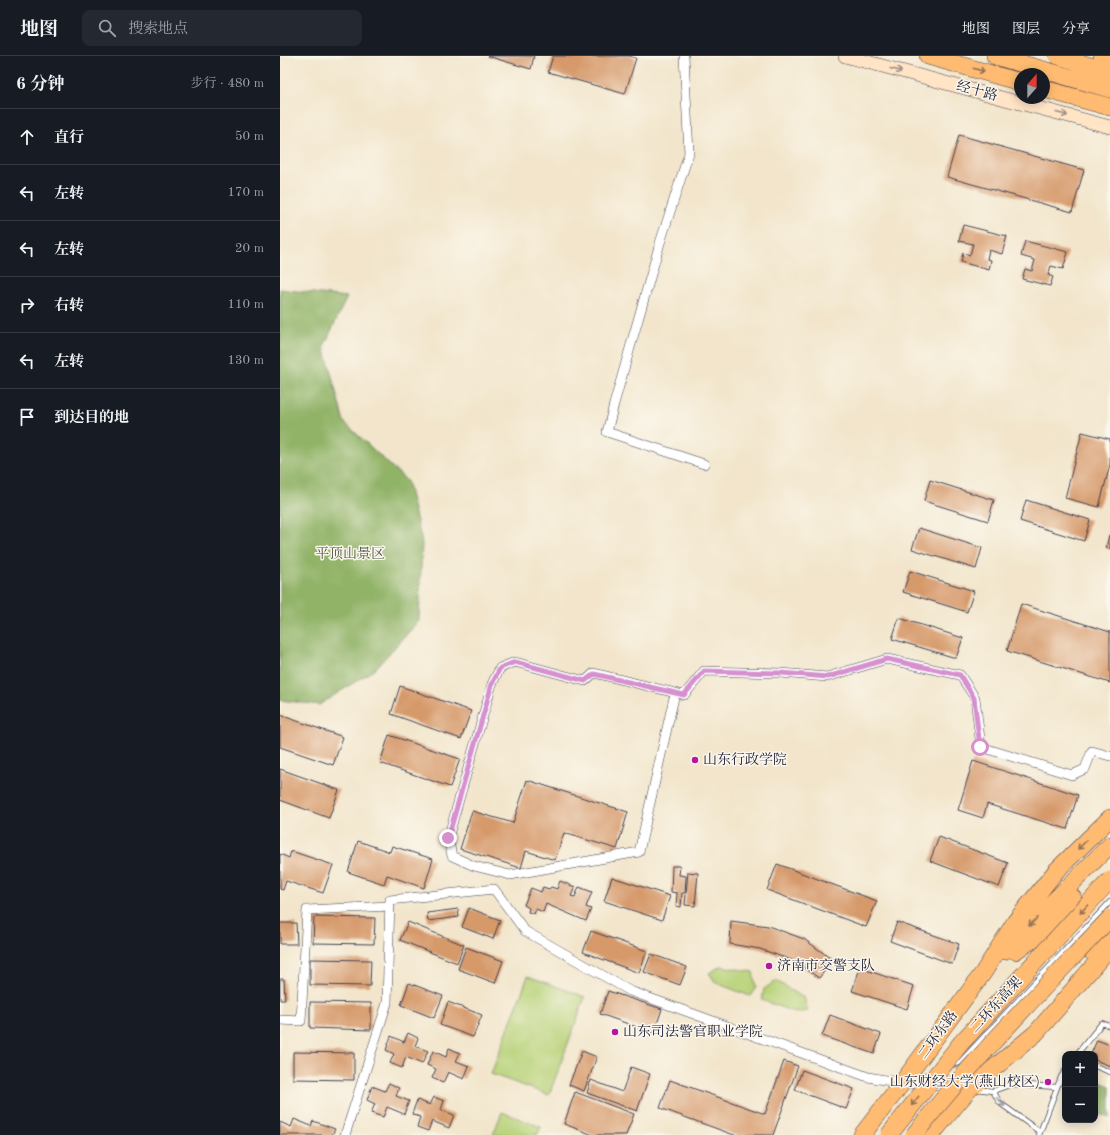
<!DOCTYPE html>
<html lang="zh">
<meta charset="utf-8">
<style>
body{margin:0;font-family:"Old Standard TT","Noto Serif SC",serif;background:#242831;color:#f1f3f6}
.controls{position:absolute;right:12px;bottom:12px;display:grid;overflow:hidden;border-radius:8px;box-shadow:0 2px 10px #0003}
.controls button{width:36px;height:36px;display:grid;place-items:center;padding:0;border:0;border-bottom:1px solid #363941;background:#171b24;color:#f1f3f6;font:20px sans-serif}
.compass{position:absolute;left:734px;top:12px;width:36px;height:36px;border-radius:50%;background:#171b24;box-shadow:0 2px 10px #0003;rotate:21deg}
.stop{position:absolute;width:12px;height:12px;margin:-9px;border:3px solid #d690ce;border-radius:50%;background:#fff}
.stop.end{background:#d690ce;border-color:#fff;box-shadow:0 1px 4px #0008}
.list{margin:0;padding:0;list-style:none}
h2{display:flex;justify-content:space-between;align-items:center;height:52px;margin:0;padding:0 16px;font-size:17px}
h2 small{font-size:13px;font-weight:400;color:#9ea1a6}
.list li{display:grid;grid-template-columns:26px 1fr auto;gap:12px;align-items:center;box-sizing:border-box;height:56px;padding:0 16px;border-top:1px solid #363941}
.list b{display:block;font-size:15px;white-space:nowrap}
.list em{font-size:13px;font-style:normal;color:#9ea1a6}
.icon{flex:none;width:22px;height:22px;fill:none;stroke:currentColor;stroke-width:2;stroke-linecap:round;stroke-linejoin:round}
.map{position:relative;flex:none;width:830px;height:1079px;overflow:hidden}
header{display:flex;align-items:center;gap:24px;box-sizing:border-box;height:56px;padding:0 20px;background:#171b24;border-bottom:1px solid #363941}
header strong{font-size:19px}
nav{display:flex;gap:22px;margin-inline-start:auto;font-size:14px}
.search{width:280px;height:36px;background:#242831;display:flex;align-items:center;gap:10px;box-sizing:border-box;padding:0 14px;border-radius:8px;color:#9ea1a6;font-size:15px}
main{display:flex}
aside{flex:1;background:#171b24}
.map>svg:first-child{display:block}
</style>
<header>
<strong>地图</strong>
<div class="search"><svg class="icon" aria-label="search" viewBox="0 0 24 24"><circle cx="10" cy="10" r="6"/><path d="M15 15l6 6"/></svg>搜索地点</div>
<nav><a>地图</a><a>图层</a><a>分享</a></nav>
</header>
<main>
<aside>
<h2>6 分钟<small>步行 · 480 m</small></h2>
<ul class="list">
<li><svg class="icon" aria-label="ahead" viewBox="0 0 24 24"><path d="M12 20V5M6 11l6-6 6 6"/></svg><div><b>直行</b></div><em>50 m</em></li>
<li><svg class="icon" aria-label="left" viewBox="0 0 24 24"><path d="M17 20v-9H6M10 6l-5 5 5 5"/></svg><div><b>左转</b></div><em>170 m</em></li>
<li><svg class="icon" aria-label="left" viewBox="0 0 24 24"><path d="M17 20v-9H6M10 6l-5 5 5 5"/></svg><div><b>左转</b></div><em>20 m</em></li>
<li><svg class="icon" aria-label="right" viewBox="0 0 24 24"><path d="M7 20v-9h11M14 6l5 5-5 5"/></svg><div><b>右转</b></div><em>110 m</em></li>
<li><svg class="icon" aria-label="left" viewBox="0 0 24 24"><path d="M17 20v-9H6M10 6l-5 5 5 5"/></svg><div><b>左转</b></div><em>130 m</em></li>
<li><svg class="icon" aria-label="arrive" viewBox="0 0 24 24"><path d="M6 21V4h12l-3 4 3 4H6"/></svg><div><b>到达目的地</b></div></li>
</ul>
</aside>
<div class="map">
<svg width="830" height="1079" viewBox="0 0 830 1079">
<rect width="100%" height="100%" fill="#fbf7ec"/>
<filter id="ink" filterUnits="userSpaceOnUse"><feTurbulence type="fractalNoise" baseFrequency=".025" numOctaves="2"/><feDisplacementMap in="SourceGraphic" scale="8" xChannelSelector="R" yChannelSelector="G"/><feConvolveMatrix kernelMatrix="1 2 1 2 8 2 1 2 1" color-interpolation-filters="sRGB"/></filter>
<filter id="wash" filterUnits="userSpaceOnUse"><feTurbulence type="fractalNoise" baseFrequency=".012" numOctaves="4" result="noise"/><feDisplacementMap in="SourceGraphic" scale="16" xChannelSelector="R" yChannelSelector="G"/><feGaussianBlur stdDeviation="0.9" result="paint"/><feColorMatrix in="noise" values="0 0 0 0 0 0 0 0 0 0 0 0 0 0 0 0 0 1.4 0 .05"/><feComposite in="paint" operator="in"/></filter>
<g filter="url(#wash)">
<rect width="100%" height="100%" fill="#f2e5cb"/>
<path fill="#b7d177" stroke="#6c7a59" d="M441,910L473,916L476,931L470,940L436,927L429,917Z
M248,920L305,941L269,1039L211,1018Z
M496,925L524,942L528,955L516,957L482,944L484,933Z
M222,1056L261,1071L257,1079H213Z"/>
<path fill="#91b368" stroke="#5a6a52" d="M0,233L67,241L44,290L64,366L127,425L142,486L139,565L95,613L39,649L0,644Z
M815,1024L830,1030V1062L815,1056Z"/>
<g id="blocks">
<path fill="#d6996a" d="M207,0H254L251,13Z
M273,0H349L356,2L345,38L268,16Z
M679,79L804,114L792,156L667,121Z
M683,169L727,180L722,198L709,194L707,203L711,204L709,214L681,206L683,197L690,199L693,188L679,185Z
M745,185L788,196L783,213L771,210L768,219L773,221L770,230L742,223L745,213L752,215L755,204L741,200Z
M802,376L830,383V409L819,451L785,442Z
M650,424L714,444L708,465L644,445Z
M746,444L810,464L804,485L740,465Z
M639,472L702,492L696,513L632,493Z
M829,479H830V493L826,492Z
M630,515L694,535L687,556L623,536Z
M741,548L830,576V627L727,595Z
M619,562L683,582L676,602L612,583Z
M120,630L191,655L181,683L111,658Z
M0,659L63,681L53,709L0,691Z
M109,679L180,703L170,731L100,707Z
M693,705L798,739L787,773L707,748L703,762L678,754Z
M0,713L59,734L49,762L0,744Z
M247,724L348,756L337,793L284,777L275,804L246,795L241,812L180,793L192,755L233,767Z
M659,781L728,807L719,831L650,805Z
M78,785L110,796L112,790L153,803L144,832L107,819L104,828L68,816Z
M11,795L53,809L43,837L6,825L3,834L0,833V798L9,802Z
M497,808L597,845L586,871L487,834Z
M392,810H400L399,819L406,820L405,837H402L401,851L396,850L397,837L391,836Z
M408,816L418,817L415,850L405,849Z
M332,821L390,840L382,864L324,845Z
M280,825L295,831L291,840L295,841L299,831L312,836L306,851L311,853L306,865L266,848L263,856L256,853L254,858L248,856L249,852L244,849L251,832L261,836L263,831L269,833L271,831L277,833Z
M189,852L220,864L213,883L182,871Z
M178,853L179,861L148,865L147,857Z
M34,861L95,862L94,888L33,887Z
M451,865L488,870L524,883L553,904L539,922L514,905L480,893L450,888Z
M128,866L184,889L177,907L120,884Z
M617,866L679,888L672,908L610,885Z
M0,867H16L17,888H0Z
M311,875L367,895L359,917L303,896Z
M186,891L223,905L215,927L178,913Z
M371,898L407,911L400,929L364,916Z
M30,903L91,904L90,930L30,929Z
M580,912L634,930L627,953L572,935Z
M0,923H4L5,944H0Z
M129,927L163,940L154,962L121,949Z
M328,935L382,953L374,977L320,958Z
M30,946L91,947V974L30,972Z
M168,946L202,959L193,981L160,969Z
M550,959L601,978L594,998L542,980Z
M128,977L138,982L135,990L148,995L142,1008L126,1001L122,1012L110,1007L114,998L106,994L111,980L124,986Z
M817,984L830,989V1010L815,1004V998H811Z
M169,992L180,997L176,1005L189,1010L184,1023L168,1016L163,1027L152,1022L156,1013L147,1009L153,995L166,1001Z
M302,995L317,1001L304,1035L289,1029Z
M13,996L74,997V1024L13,1023Z
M504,1005L518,1010L493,1079H454L380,1052L390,1024L485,1058Z
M351,1011L370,1018L357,1055L307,1037L311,1024L342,1036Z
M522,1014L574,1033L566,1053L515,1034Z
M109,1027L119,1032L116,1040L129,1045L124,1058L107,1051L103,1061L91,1057L95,1048L87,1044L92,1030L105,1035Z
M295,1036L354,1058L346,1079H313L284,1068Z
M154,1041L164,1045L161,1054L174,1059L169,1072L152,1065L148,1075L137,1071L140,1061L132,1058L137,1044L150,1049Z
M14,1063L31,1070L33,1065L55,1073L52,1079H0V1066L11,1071Z"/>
</g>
</g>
<g filter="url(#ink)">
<use href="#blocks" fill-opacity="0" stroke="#413f51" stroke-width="1"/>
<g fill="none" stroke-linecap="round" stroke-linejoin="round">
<defs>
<path id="lane" d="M797,998L822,967L830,970
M671,1009L679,1007L830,846
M815,1010L830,1016
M632,1024L651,1017
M696,1033L713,1035
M760,1076L720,1047L713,1035L732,1028L777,1031
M759,1079L781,1021L785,1015"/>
<path id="street" d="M404,0L409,97L380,187L334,348L327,376L424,408
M395,637L359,796L230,819L194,810L172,800L168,782L212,628L220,612L235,606L305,625L314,617L404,639L424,615L501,617L547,621L607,603L680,619L695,642L701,691L792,719L805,713L812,695L830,700
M0,964L21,965L27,854L110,850
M65,1079L107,947L110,844L214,833L245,875L350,935L588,1021L622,1027L675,1031"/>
<path id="secondary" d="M565,0L830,71"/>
<path id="highway" d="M648,0L740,26
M715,0L830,33
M778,0L830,16
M822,0L830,3
M764,33L830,51
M724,895L830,789
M735,895L757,880L793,842
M812,896L830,877
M582,1079L622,1027L703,917L735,866L776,815L830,762
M651,1079L690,1032L756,977L830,891"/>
</defs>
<use href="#lane" stroke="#413f51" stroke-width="6"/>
<use href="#street" stroke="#413f51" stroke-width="10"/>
<use href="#secondary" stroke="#413f51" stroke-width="14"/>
<use href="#highway" stroke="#413f51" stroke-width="18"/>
<use href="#lane" stroke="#fff" stroke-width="4.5"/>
<use href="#street" stroke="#fff" stroke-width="9"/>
<use href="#secondary" stroke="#ffe4c6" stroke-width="13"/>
<use href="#highway" stroke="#ffbb71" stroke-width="17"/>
<defs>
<path id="highway-bridge" d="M609,1079L681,987L830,824
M634,1079C694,1002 763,933 830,862"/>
</defs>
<use href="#highway-bridge" stroke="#413f51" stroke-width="18" stroke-linecap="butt"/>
<use href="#highway-bridge" stroke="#ffbb71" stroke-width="17"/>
</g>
<defs><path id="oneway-shaft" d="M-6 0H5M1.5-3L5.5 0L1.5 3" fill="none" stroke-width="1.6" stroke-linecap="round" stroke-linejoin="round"/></defs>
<g stroke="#9c8d87">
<use href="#oneway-shaft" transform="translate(616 14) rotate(15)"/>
<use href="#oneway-shaft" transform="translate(782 58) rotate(15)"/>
</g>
<g stroke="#906e56">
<use href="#oneway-shaft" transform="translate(699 14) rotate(16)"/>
<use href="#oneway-shaft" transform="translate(802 789) rotate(135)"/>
<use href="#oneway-shaft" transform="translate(804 853) rotate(132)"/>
<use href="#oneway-shaft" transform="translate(753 866) rotate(135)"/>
<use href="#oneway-shaft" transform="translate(635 1045) rotate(128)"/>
</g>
<use stroke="#9c9ca7" href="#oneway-shaft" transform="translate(721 1046) rotate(46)"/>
</g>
<g fill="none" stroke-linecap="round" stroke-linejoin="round" filter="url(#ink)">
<path stroke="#d690ce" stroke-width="5" d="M168,782L212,628L220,612L235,606L305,625L314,618L404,639L424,615L501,617L548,621L607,603L680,619L694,642L700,691"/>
</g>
<g fill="#b5179e" stroke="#fbf7ec" stroke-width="1.5">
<circle cx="415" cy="704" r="4"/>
<circle cx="489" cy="910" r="4"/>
<circle cx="335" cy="976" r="4"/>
<circle cx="768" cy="1026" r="4"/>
</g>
<g text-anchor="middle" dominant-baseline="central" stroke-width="3" stroke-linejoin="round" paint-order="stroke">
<g font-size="14" fill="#22223b" stroke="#fbf7ec">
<text transform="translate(697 35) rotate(15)">经十路</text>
<text transform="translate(716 949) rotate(-48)">二环东高架</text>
<text transform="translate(658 979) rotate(-54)">二环东路</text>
</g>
<g font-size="14" fill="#4f574d" stroke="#fbf7ec">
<text x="70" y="498">平顶山景区</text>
</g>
<g font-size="14" fill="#22223b" stroke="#fbf7ec" text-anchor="start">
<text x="423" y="704">山东行政学院</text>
<text x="497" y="910">济南市交警支队</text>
<text x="343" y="976">山东司法警官职业学院</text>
<text x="760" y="1026" text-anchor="end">山东财经大学(燕山校区)</text>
</g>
</g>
</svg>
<div class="controls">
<button>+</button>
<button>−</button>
</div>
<svg class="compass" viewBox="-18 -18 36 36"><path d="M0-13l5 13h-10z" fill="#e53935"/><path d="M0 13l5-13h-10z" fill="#9ea1a6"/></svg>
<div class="stop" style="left:700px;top:691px"></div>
<div class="stop end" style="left:168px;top:782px"></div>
</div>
</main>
